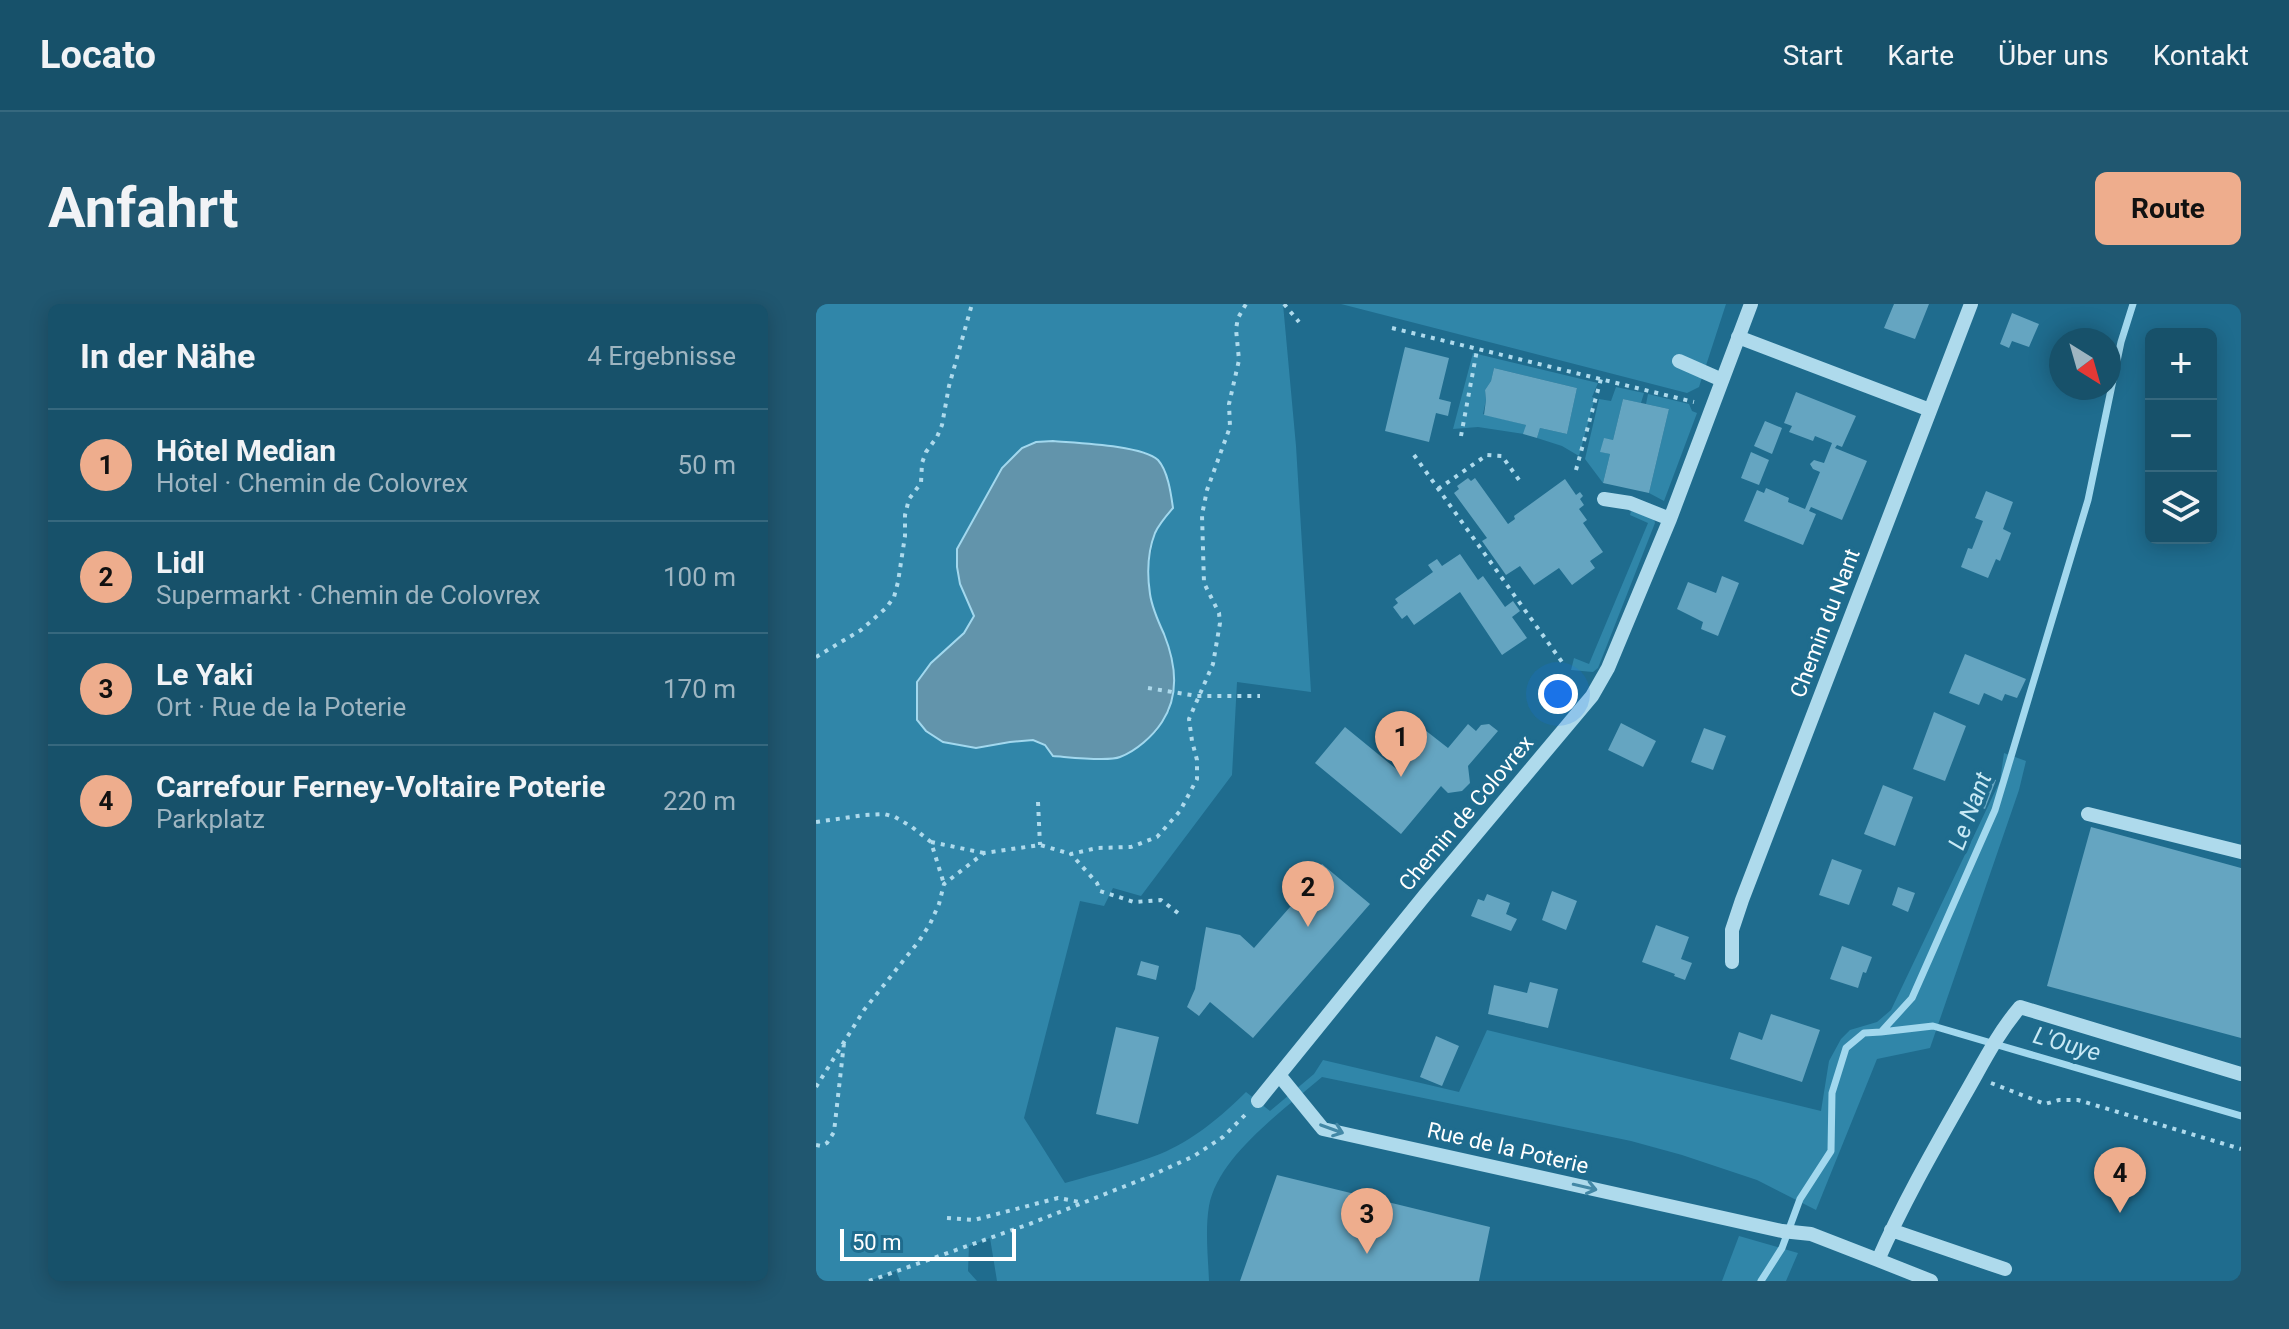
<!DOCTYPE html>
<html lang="de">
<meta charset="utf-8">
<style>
body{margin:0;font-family:Roboto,sans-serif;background:#205770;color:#f1f3f6}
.controls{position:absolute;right:24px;top:24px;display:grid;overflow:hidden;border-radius:12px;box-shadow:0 4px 20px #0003}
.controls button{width:72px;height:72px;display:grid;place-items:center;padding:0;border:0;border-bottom:2px solid #36687e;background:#17516a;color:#f1f3f6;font:40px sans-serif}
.compass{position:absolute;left:1233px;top:24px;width:72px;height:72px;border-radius:50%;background:#17516a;box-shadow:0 4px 20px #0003;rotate:143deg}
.scale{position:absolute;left:24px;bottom:20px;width:176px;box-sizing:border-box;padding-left:8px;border:4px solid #fff;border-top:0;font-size:22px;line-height:28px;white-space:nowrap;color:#fff;-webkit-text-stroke:6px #1f6c8e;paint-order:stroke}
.you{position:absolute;left:742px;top:390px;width:28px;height:28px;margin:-20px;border:6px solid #fff;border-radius:50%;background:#1a73e8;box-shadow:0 0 0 12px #1a73e833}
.badge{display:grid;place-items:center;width:52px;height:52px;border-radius:50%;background:#eead8d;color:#111;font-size:26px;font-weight:700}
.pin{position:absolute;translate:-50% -66px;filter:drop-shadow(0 2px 4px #0008)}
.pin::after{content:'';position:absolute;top:42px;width:28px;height:24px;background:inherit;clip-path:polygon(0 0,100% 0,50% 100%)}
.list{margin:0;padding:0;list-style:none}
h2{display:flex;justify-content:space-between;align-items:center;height:104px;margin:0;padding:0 32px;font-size:34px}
h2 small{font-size:26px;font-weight:400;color:#9eb5c1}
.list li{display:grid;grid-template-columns:52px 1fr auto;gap:24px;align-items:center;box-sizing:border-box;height:112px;padding:0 32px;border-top:2px solid #36687e}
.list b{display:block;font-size:30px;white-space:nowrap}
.list p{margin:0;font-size:26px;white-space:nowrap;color:#9eb5c1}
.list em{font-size:26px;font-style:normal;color:#9eb5c1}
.icon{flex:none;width:44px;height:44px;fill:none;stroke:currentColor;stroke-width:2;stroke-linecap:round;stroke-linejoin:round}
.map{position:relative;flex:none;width:1425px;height:977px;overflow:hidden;border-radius:12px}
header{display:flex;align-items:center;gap:48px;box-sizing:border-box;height:112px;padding:0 40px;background:#17516a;border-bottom:2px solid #36687e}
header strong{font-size:38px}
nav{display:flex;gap:44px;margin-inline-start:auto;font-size:28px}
.intro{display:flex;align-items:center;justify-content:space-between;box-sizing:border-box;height:192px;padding:0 48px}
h1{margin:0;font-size:56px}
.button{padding:20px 36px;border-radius:12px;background:#eead8d;color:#111;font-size:28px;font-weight:700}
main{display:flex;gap:48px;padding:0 48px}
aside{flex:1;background:#17516a;border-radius:12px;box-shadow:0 4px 20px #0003}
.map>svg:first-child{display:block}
</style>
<header>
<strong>Locato</strong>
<nav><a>Start</a><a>Karte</a><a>Über uns</a><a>Kontakt</a></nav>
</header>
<div class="intro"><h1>Anfahrt</h1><a class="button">Route</a></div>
<main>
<aside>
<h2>In der Nähe<small>4 Ergebnisse</small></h2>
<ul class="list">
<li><span class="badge">1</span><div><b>Hôtel Median</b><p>Hotel · Chemin de Colovrex</p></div><em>50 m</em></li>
<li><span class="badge">2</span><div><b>Lidl</b><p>Supermarkt · Chemin de Colovrex</p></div><em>100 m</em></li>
<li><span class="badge">3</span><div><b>Le Yaki</b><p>Ort · Rue de la Poterie</p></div><em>170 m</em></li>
<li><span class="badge">4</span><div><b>Carrefour Ferney-Voltaire Poterie</b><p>Parkplatz</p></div><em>220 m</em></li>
</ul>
</aside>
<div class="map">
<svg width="1425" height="977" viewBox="0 0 1425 977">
<rect width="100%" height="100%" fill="#1f6c8e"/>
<path fill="#3086a9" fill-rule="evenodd" d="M0,0H467L480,142L495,388L421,378L416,471L325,592L297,584L288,602L264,597L208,814L249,879C280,870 314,862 344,850C376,837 406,812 430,788L454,807L498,770L507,756L643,788L671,726L1005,807L1013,757L1025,735L1034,726L1061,718L1075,706L1184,477L1188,449L1210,457L1203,486L1114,744L1061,755L1000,906L941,876L866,851L815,837L506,773C469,805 402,852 393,902C389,926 392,952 393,977H181L174,934L153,942L152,967L161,977H84L80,967L53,977H0ZM237,137L280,140L357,204L339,228L333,259L334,294L350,334L354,406L341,427L322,443L302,454L237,452C235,449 233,444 230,441C216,429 177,441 160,444L115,359L148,329L158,311L154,301L220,138Z
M525,0H910L883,83L871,89Z
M657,49L782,79L776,93L779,94L763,152L746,142L721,134L724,124L751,130L761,84L678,64L675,77L669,86L670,96L667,110L710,121L708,130L662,123L637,125Z
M800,83L828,89L825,99L807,95L797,136L788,135L785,148L794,150L787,179L769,155L783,95L795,97Z
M832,90L873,100L876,107L881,109L848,197L833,189L853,105L830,100Z
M815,207L838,215L839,219L782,364L777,368L755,366L758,354L773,360L832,219L814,211Z
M923,932L982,949L970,977H906Z"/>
<path fill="#6294ab" stroke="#a2d8ee" stroke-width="2" d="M237,137C260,139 326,141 342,156C352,167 355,190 357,204C351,211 343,220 339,229C332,247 331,270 334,290C336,304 342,317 348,330C360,360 364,391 346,418C337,432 320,447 304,453C292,458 252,453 237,452L229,441L217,436L194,438L160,444L127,438L110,427L101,416V378L115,359L148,329L158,312L144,280L141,263V245L186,164L206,144L220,138Z"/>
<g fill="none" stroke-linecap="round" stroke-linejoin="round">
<path stroke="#a2d8ee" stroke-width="7" d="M1065,728L1117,722L1425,812
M945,977L966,944L984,895L1015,847L1016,789L1030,744L1048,729L1065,728L1096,694L1179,506L1272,196L1305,38L1317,0"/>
</g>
<path fill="#65a5c1" d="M1078,0H1113L1099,35L1068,24Z
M1196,9L1223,20L1213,43L1196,37L1193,44L1184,40Z
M589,43L633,54L623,95L635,98L632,112L620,109L613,138L569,127Z
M678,64L761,84L751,130L724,124L721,134L707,130L710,121L668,111L670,96L669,86L675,77Z
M980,88L1040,112L1026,143L1021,141L1019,144L1051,157L1026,216L995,203L993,207L1000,210L987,241L928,217L941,186L948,189L950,184L973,194L972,198L989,205L1004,168L997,165L994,160L998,156L1008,159L1016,139L999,132L997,137L973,128L976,122L968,119Z
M807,95L853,105L833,189L787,179L794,150L784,148L788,134L797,136Z
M949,117L966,124L956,150L938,142Z
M935,148L953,156L943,181L925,174Z
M652,174L655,177L659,174L692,220L699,215L698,212L749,175L760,191L764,188L767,192L764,195L768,201L763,205L771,216L767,219L787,248L774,257L779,264L756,281L743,264L718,281L704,262L690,271L666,237L671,234L638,189L643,185L641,182Z
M1170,187L1197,198L1187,225L1195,229L1184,257L1180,255L1172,274L1145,263L1152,244L1156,245L1167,217L1159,214Z
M644,250L662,276L667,272L689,303L697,297L704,307L696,313L711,334L686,351L644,288L598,321L591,311L586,315L577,303L582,299L579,295L617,268L612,261L621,255L626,262Z
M906,272L923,279L902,332L885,325L887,318L861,305L872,278L900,289Z
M1149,350L1210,375L1201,394L1189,390L1186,397L1168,389L1163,401L1133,389Z
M1118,408L1150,422L1129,477L1097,465Z
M805,419L840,437L827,463L792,446Z
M652,420L660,427L665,421L673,420L682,427L652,462L654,479L646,487L632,489L625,482L585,530L499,459L529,423L584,468L593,457L588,452L609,426L632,444Z
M888,424L910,432L897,466L875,458Z
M1165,470L1180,476L1169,505L1153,498Z
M1067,481L1097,493L1079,542L1048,530Z
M1275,523L1425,564V734L1231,682Z
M1016,555L1046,566L1033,601L1003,591Z
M506,560L554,600L437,734L394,698L383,712L371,703L379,685L390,623L424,631L438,644L496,578L493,575Z
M1082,583L1099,589L1092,608L1076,601Z
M736,587L761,597L750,626L726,616Z
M671,590L694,599L690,610L701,615L695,627L655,612L662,595L668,597Z
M840,621L873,633L865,655L876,659L869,676L858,672L859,670L826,658Z
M1026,642L1056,653L1050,669L1047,668L1042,684L1014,675Z
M325,657L343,662L340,676L321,671Z
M714,678L742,685L732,724L672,710L678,681L711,689Z
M955,710L1004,726L986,778L914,755L923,728L946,736Z
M300,723L343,733L322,820L280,810Z
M620,732L643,742L626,782L604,773Z
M461,871L674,923L663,977H424Z"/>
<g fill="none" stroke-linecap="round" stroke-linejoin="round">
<path stroke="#aedaec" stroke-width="4" stroke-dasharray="4 6" stroke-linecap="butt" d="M468,0L483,18
M576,24L878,98
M645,132L661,46
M598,151L746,358
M760,166L785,75
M622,185L671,151L686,152L703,176
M0,353L45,326L70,304L78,293L82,278L89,232V211L93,195L105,179L106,159L110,148L121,133L126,121L133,82L156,0
M332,384L381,392H444
M222,498L224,541
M0,518L49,511L68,510L79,513L96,523L115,538L128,580
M115,538L168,549
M362,609L345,596L318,598L284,587L281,579L255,550L281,544L315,543L341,533L364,507L381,475V456L376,437L373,415L397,360L404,319L403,309L388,279L386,211L391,186L414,123L413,100L423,56L420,25L422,14L430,0
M1175,779L1229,800L1243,796H1262L1425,845
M0,783L48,706L103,637L114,620L123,600L128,580L168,549L224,541L255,550
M0,841L5,842L11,839L18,828L28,739
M131,914L158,916L242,894L264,898
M53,977L216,919L332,873L378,852L407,833L430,810"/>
<path stroke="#aedaec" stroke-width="14" d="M922,33L1114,106
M863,57L906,76
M788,195L814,199L854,215
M1272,510L1425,548
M916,658V626L926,596L1155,0
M463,771L507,825L966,927L995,930L1062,956C1087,899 1118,845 1148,792C1166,761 1181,730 1204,703L1425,770
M442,797L609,591L776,392L792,364L854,215L935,0
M1075,926L1189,965
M1062,956L1115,977"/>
</g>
<defs><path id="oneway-shaft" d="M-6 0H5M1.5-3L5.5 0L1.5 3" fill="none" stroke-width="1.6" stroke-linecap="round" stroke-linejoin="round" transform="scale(2)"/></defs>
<g stroke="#4388a6">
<use href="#oneway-shaft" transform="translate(516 825) rotate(20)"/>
<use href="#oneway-shaft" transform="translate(769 883) rotate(13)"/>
</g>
<g text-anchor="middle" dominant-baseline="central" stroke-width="8" stroke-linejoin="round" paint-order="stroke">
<g font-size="22" fill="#fff" stroke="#1f6c8e">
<text transform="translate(1009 319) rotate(-69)">Chemin du Nant</text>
<text transform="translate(650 509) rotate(-50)">Chemin de Colovrex</text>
<text transform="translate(692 844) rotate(13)">Rue de la Poterie</text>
</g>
<g font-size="24" font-style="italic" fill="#c8e9f5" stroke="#1f6c8e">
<text transform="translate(1154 507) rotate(-69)">Le Nant</text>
<text transform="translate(1251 740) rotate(16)">L'Ouye</text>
</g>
</g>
</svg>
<div class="controls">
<button>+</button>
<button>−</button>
<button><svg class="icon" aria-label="layers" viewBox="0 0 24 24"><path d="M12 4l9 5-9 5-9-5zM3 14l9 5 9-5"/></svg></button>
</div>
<svg class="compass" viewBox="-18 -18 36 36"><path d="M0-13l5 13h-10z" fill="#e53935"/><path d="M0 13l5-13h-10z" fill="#9eb5c1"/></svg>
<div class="scale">50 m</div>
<div class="you"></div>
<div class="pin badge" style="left:585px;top:473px">1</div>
<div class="pin badge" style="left:492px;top:623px">2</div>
<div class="pin badge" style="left:551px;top:950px">3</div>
<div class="pin badge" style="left:1304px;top:909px">4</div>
</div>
</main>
